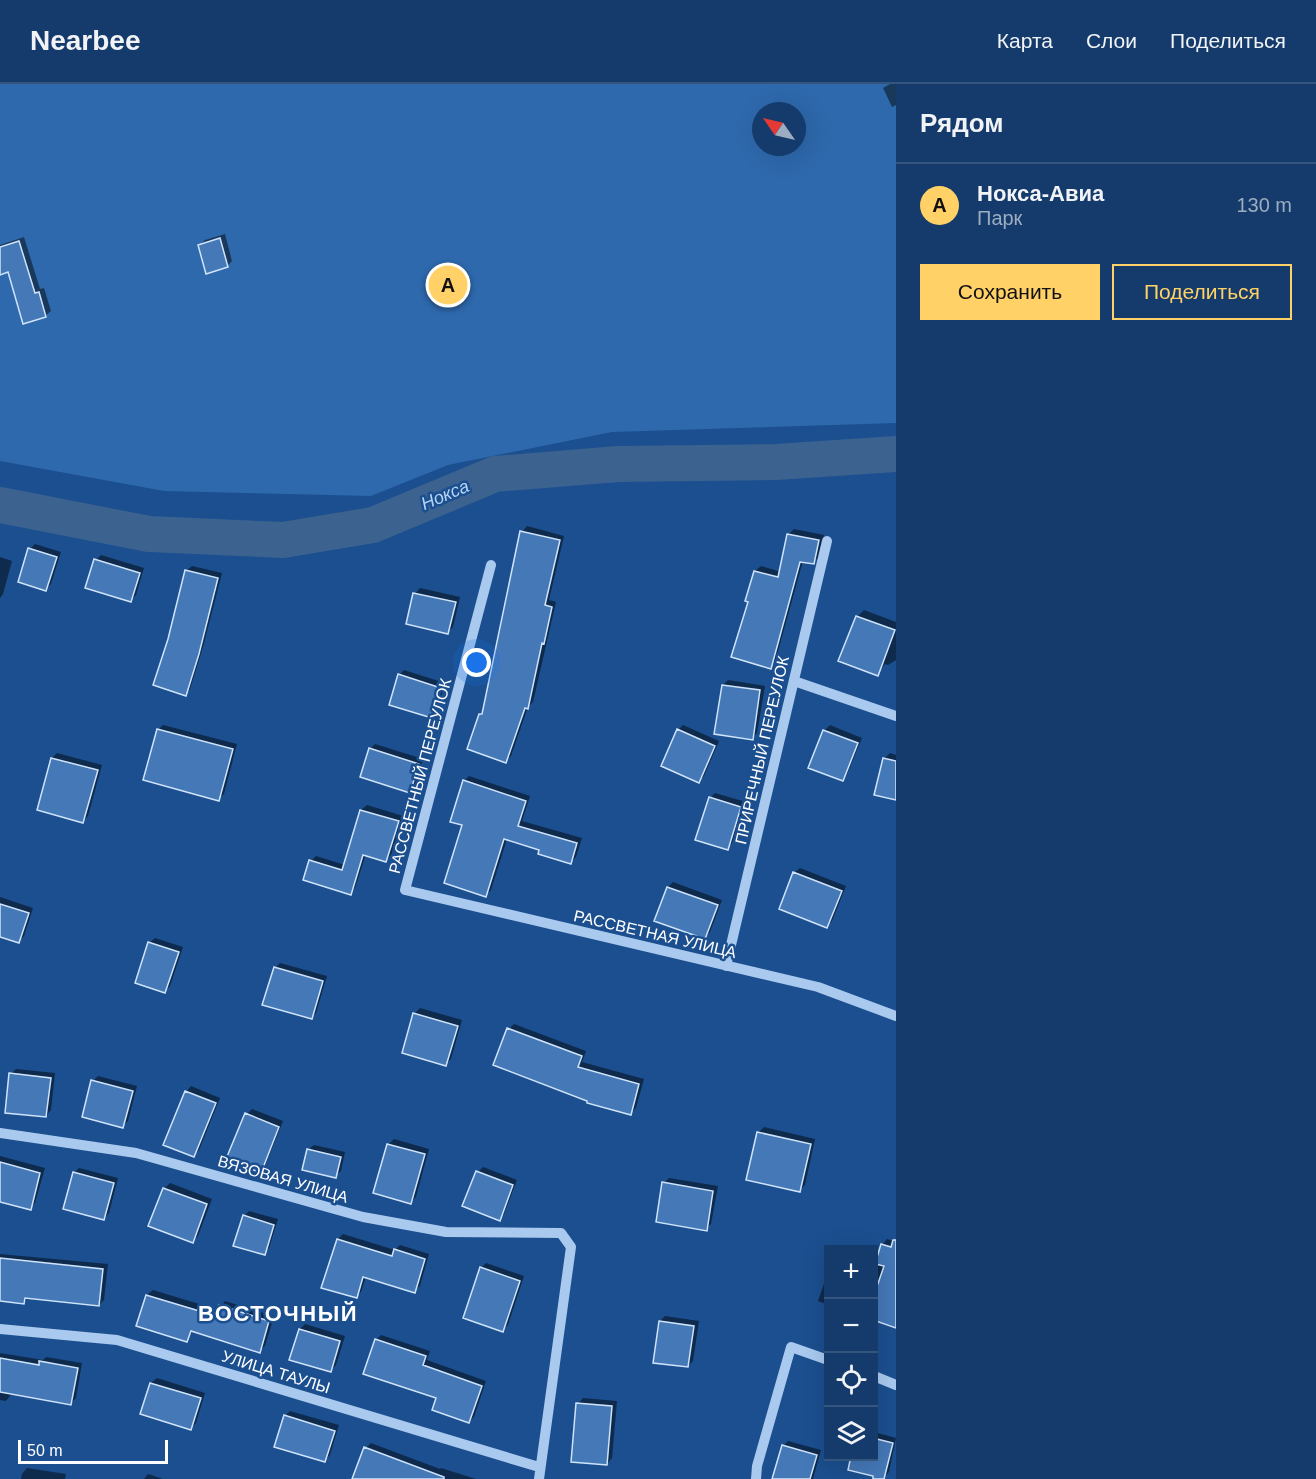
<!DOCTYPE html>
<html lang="ru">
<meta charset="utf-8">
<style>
body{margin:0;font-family:Helvetica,sans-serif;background:#214673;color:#f1f3f6}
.controls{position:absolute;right:18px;bottom:18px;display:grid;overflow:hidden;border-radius:0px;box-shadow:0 6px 24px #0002}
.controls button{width:54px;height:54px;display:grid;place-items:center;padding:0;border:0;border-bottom:2px solid #33557e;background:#143b6b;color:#f1f3f6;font:30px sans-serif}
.compass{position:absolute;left:752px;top:18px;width:54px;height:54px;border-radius:50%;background:#143b6b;box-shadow:0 6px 24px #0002;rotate:304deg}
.scale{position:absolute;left:18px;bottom:15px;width:150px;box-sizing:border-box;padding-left:6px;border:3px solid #fff;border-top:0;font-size:16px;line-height:21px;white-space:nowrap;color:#fff;-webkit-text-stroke:4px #1b4f8f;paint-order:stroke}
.you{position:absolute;left:477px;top:579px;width:21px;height:21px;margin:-15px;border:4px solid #fff;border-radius:50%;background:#1a73e8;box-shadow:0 0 0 9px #1a73e833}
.badge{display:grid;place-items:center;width:39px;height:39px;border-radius:50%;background:#ffd166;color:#111;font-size:20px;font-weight:700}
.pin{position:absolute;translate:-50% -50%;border:3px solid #fff;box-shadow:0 2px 6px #0006}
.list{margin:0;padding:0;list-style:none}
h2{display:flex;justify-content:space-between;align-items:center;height:78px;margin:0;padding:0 24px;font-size:26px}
h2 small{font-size:20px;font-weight:400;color:#9dadc1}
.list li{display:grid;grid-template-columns:39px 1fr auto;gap:18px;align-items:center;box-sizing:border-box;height:84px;padding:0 24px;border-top:2px solid #33557e}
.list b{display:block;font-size:22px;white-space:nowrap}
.list p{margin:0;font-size:20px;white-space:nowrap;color:#9dadc1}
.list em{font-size:20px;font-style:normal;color:#9dadc1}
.actions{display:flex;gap:12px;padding:18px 24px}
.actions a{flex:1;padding:14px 0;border:2px solid #ffd166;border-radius:0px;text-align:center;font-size:21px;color:#ffd166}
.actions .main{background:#ffd166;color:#111}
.icon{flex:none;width:33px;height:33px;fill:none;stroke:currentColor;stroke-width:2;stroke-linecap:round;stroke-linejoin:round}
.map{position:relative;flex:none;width:896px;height:1395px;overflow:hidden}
header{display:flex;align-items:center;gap:36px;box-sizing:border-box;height:84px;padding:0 30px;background:#143b6b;border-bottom:2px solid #33557e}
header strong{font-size:28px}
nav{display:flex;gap:33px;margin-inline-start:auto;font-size:21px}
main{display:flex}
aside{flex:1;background:#143b6b}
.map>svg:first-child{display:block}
</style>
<header>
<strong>Nearbee</strong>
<nav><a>Карта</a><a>Слои</a><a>Поделиться</a></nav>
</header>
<main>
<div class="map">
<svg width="896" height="1395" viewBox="0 0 896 1395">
<rect width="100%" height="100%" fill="#1b4f8f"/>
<path fill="#2e69ad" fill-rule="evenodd" d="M0,0H896V339L612,348L448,381L371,412L164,407L0,377ZM761,27H797V63H761Z"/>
<path fill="#0007" d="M890,0H896V21L892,23L883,4Z
M225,150L232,177L227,182L200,161L205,156Z
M24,153L40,205L44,204L51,227L45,232L9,187L0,181V161Z
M527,442L564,452L549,516L556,518L533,618L528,623L511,672L506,677L481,630L484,627L522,448Z
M794,445L824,451L818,474L813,479L803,477L775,578L770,583L750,517L747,516L755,487L761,482L781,488L789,450Z
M35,460L61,468L51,500L46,505L30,465Z
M101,471L144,484L136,511L130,517L96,476Z
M0,473L12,477L3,510L0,514Z
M192,482L222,489L203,563L190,605L185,610L169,555L186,487Z
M420,504L460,513L453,543L448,548L415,510Z
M864,526L896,538V576L888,581L885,580L877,590L857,533Z
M404,586L445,599L437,627L431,632L399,591Z
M728,596L765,602L757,649L752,654L723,601Z
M163,641L237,660L224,710L218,715L158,646Z
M683,641L719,657L704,692L699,697L678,646Z
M830,641L862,654L847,690L842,696L810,683L825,646Z
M375,660L423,675L415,702L410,707L370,665Z
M57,669L102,681L88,732L83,737L52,674Z
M890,669L896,671V715L884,675Z
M469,692L530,712L522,737L582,754L576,773L571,778L541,765L507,755L491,806L486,811L464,741V697Z
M715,709L746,718L732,759L727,764L710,714Z
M367,721L403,732L391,771L386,776L366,770L355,804L350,809L311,777L316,772L345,781L361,726Z
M800,784L846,802L832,837L827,842L794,789Z
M673,798L722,816L710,848L705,853L656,836L668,803Z
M0,813L33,824L24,852L19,857L0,851Z
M155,854L183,863L170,902L165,907L149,859Z
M280,879L327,892L316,929L311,934L275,884Z
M420,924L462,936L451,975L446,980L404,968L415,929Z
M514,940L586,967L582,978L644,995L636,1024L631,1029L509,945Z
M16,985L55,989L51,1026L46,1032L11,990Z
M98,992L137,1002L128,1037L123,1042L93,997Z
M191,1002L220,1014L199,1066L194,1071L186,1008Z
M252,1025L283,1037L265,1082L260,1087L247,1030Z
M764,1043L815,1055L805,1101L800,1106L758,1049Z
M394,1055L429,1065L416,1113L411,1118L389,1060Z
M314,1061L345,1068L341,1087L335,1092L308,1066Z
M0,1072L45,1084L35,1119L30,1124L0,1116Z
M483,1083L517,1096L504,1130L499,1135L478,1088Z
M79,1084L118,1094L109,1129L104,1135L74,1089Z
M669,1094L718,1102L711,1140L706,1145L664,1099Z
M170,1099L212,1115L198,1152L193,1157L164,1105Z
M249,1127L278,1135L269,1164L264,1169L244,1132Z
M343,1150L395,1166L400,1161L429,1170L420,1202L414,1207L366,1193L361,1208L356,1213L338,1155Z
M887,1155L896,1158V1243L874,1235V1189L882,1161Z
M0,1170L108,1180L104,1216L99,1221L29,1213L24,1218L0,1216Z
M486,1179L524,1192L508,1241L503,1246L481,1184Z
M828,1188V1221L818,1217Z
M153,1206L219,1226L225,1217L274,1232L265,1262L259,1267L193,1247L187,1256L138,1241L147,1211Z
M665,1232L699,1237L693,1277L688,1282L660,1237Z
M305,1240L345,1252L336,1281L331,1286L300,1245Z
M381,1251L430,1267L427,1276L486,1297L474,1333L469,1338L438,1313L376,1256Z
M0,1269L43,1276L46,1273L82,1279L76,1314L71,1319L12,1309L6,1317L0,1316Z
M157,1294L205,1309L196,1339L191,1344L151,1299Z
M583,1314L617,1317L612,1374L607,1380L578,1320Z
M290,1327L339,1341L330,1371L324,1377L285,1332Z
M874,1348L896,1354L889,1388L884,1393L874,1372Z
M788,1357L821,1366L813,1395H783V1362Z
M371,1359L440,1385L441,1384L476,1395H354L366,1364Z
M27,1384L66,1390L65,1395H21L22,1390Z
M148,1390L163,1395H144Z"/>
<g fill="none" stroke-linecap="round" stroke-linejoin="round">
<path stroke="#3c6290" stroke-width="36" d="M0,421L149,450L283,456L373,441L495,390L618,380L776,378L896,370"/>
</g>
<path fill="#4478b7" stroke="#cfe3fa" stroke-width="1.5" d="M220,154L228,183L206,190L198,161Z
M19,157L35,209L39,208L46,233L23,240L8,188L0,191V163Z
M520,447L560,456L545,521L552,523L544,560L542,559L528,625L525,624L506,679L467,665L479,630H482Z
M787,450L819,456L814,480L800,478L771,585L731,573L748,518L745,517L754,487L778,493Z
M28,464L57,473L46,507L18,498Z
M94,475L140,489L131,518L85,504Z
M185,486L218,494L199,570L186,612L153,601L168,555Z
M413,509L456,518L448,550L406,540Z
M856,532L895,546L878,592L838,577Z
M398,590L441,604L432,634L389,621Z
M722,601L760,606L753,656L714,650Z
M157,645L233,665L219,717L143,696Z
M677,645L715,662L699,699L661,682Z
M823,646L858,659L843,697L808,684Z
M369,664L419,680L410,709L360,693Z
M51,674L98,686L83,739L37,726Z
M883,674L896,677V716L874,711Z
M463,696L526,717L518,742L577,759L571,780L538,770L539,766L504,755L486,813L444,799L462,741L450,738Z
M709,713L741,723L728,766L695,756Z
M360,726L399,737L386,778L363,771L351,811L303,796L309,776L342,786Z
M793,788L842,807L827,844L779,825Z
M667,803L718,821L705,855L654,837Z
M0,820L29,829L19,859L0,853Z
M148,858L179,868L165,909L135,899Z
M274,883L323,897L312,935L262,921Z
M413,929L458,942L446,982L402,969Z
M507,944L582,972L578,983L639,1000L631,1031L587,1019V1017L493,981Z
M9,989L51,994L46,1033L5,1029Z
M91,996L133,1007L123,1044L82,1033Z
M185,1007L216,1019L194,1073L163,1061Z
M245,1029L279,1043L261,1089L226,1075Z
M757,1048L811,1060L800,1108L746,1096Z
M387,1060L425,1070L411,1120L373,1109Z
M307,1065L341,1073L336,1094L302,1086Z
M0,1078L40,1089L31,1126L0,1118Z
M476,1087L513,1101L500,1137L462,1122Z
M73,1088L114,1099L104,1136L63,1125Z
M662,1098L713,1107L707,1147L656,1138Z
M163,1104L207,1120L193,1159L148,1142Z
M243,1131L274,1141L265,1171L233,1162Z
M337,1155L392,1172L394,1165L425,1175L415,1209L363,1193L357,1214L321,1204Z
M893,1156H896V1244L873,1236V1214L884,1182L875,1180L881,1160L891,1163Z
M0,1174L103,1185L99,1222L25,1214L24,1220L0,1217Z
M480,1183L520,1197L503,1248L463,1234Z
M146,1211L216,1232L219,1221L269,1237L260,1269L191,1247L187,1258L136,1242Z
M659,1237L694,1242L688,1283L653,1279Z
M299,1245L340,1257L331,1288L289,1276Z
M375,1255L426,1272L423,1281L482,1302L469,1339L432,1326L436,1314L363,1290Z
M0,1274L39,1281V1277L78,1284L71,1321L0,1308Z
M150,1299L201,1314L191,1346L140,1330Z
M576,1319L612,1322L607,1381L571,1378Z
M284,1331L335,1347L325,1378L274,1363Z
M873,1354L893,1359L884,1395H873V1392L848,1386L851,1372H873Z
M782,1361L817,1371L810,1395H772Z
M364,1363L444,1393V1395H352Z"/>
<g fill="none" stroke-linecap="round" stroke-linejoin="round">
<path stroke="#a9c9ee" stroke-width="10" d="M491,481L405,806L818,903L896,932
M794,597L896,632
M726,882L827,457
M0,1049L136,1069L363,1133L446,1148L561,1149L571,1163L539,1395
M0,1245L117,1256L539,1383
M874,1292L896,1301
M756,1395L757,1382L791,1263L828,1276"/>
</g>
<g text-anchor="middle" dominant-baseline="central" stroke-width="5" stroke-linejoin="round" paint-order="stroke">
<g font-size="16" fill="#fff" stroke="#1b4f8f">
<text transform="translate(762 666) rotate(-77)">ПРИРЕЧНЫЙ ПЕРЕУЛОК</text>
<text transform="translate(420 692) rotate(-75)">РАССВЕТНЫЙ ПЕРЕУЛОК</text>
<text transform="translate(655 850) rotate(13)">РАССВЕТНАЯ УЛИЦА</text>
<text transform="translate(283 1095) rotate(16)">ВЯЗОВАЯ УЛИЦА</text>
<text transform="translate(276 1288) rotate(17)">УЛИЦА ТАУЛЫ</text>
</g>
<g font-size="18" font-style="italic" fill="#b5d3f5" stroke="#1b4f8f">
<text transform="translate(445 411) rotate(-23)">Нокса</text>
</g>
<g font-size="22" font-weight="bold" letter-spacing="1.5" fill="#fff" stroke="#1b4f8f">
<text x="278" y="1229">ВОСТОЧНЫЙ</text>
</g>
</g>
</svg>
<div class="controls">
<button>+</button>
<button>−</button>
<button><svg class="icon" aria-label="locate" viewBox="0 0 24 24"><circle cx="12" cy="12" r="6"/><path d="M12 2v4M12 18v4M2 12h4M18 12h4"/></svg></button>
<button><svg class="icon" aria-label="layers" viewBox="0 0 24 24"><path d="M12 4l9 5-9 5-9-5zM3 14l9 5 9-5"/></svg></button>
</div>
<svg class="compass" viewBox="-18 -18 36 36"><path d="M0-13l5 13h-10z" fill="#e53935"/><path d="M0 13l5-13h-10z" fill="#9dadc1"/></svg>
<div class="scale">50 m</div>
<div class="you"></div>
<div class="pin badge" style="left:448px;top:201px">A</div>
</div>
<aside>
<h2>Рядом<small></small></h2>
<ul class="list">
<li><span class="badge">A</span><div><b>Нокса-Авиа</b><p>Парк</p></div><em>130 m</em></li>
</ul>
<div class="actions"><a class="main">Сохранить</a><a>Поделиться</a></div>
</aside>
</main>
